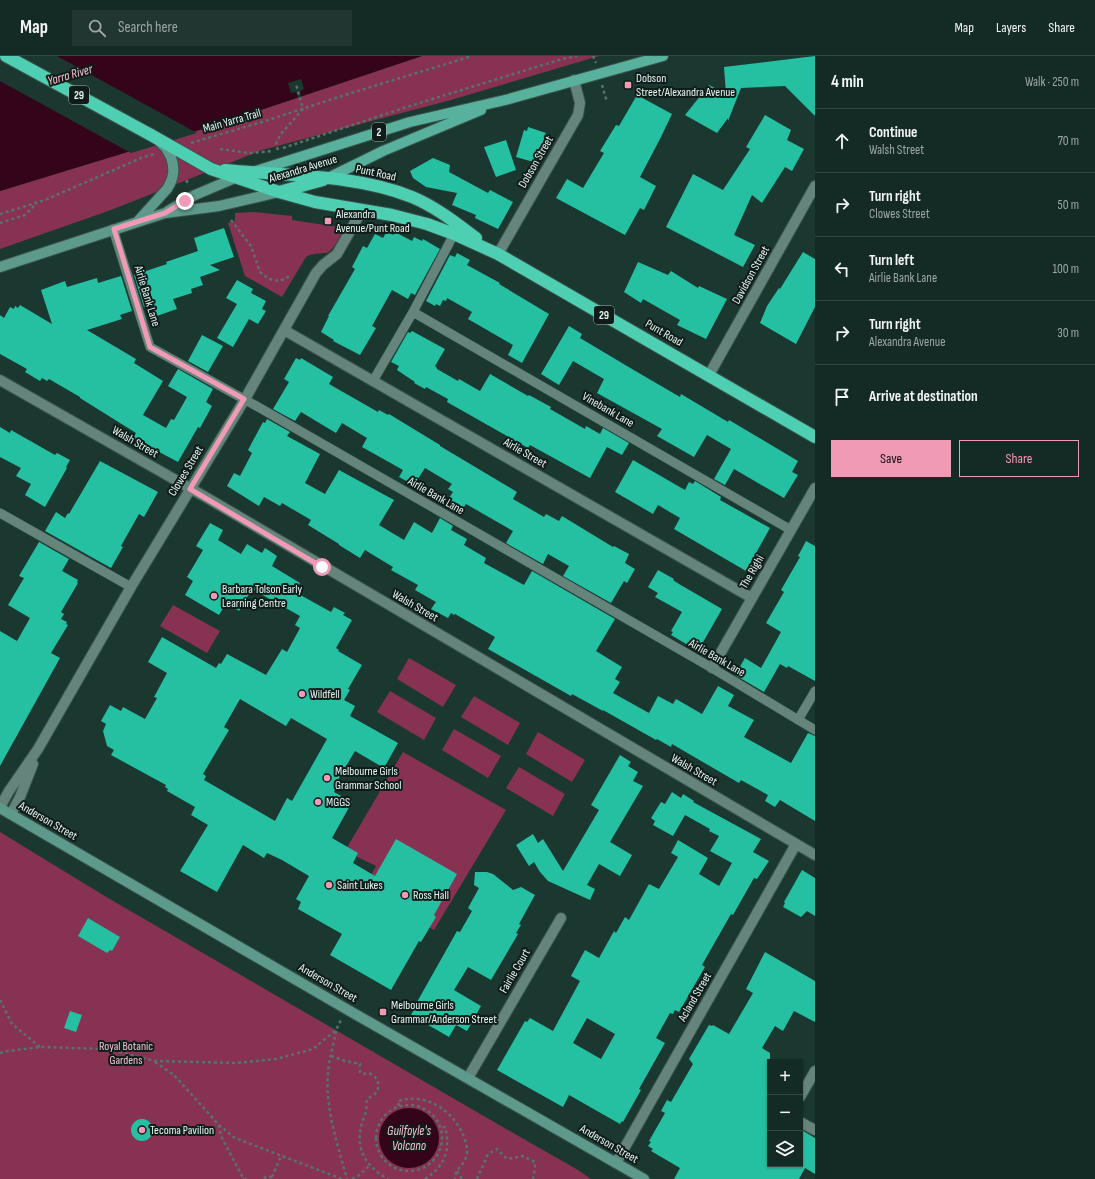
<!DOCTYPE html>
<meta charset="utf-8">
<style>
body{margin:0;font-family:"Sofia Sans Condensed",sans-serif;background:#213631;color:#f1f3f6}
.controls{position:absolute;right:12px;bottom:12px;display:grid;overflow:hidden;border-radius:0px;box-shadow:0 1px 3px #0004}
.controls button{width:36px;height:36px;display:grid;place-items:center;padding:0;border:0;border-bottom:1px solid #334641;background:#142a24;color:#f1f3f6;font:20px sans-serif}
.stop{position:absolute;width:12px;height:12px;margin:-9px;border:3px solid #f09ab6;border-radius:50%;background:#fff}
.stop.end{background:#f09ab6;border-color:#fff;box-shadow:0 1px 4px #0008}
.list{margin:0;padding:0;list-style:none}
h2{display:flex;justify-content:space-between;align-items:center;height:52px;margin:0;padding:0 16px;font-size:17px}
h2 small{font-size:13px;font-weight:400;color:#9da7a6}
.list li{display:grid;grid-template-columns:26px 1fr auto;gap:12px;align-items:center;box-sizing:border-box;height:64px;padding:0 16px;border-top:1px solid #334641}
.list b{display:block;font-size:15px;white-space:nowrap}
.list p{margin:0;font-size:13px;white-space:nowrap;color:#9da7a6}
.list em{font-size:13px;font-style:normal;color:#9da7a6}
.actions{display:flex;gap:8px;padding:12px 16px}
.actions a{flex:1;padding:9px 0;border:1px solid #f09ab6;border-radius:0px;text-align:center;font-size:14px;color:#f09ab6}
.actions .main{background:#f09ab6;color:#111}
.icon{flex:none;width:22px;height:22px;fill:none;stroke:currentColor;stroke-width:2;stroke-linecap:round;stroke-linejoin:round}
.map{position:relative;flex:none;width:815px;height:1123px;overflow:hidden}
header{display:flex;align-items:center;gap:24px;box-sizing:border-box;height:56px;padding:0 20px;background:#142a24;border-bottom:1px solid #334641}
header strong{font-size:19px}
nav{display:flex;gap:22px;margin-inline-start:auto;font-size:14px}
.search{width:280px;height:36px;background:#213631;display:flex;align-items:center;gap:10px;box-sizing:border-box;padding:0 14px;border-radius:0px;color:#9da7a6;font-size:15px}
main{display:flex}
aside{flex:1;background:#142a24}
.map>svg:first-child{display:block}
</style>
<header>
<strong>Map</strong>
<div class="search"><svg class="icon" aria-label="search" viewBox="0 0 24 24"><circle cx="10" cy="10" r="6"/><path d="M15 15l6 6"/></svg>Search here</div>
<nav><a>Map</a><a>Layers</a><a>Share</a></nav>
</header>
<main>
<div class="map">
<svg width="815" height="1123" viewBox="0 0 815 1123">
<rect width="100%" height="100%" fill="#1b3830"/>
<path fill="#873153" d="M422,0H599L451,44L262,94L111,154L0,193V135L219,68Z
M254,156L292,160V164L345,172C340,179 334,196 325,197C317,198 313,197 306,201L282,241L245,220L228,167L235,165V157Z
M173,549L220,575L207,597L160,570Z
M409,602L456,629L443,651L397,623Z
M390,635L436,662L424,684L377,656Z
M474,640L520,667L508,689L461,661Z
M454,673L501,700L488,722L442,694Z
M538,676L585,704L572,726L526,698Z
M403,696L506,754L434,874L363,834L376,810L345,795Z
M519,711L565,738L553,760L506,732Z
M0,776L108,842L501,1070L578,1114L591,1123H0Z"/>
<path fill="#34051a" d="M0,0H422L219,68L0,135Z
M379 1082a30 30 0 1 1 60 0a30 30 0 1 1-60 0Z"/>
<path fill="#1b3830" d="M0,0H57L197,77L131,97L0,25Z
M301,23L304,33L300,35L301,41L298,42L296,36L291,37L288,27Z"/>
<path fill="#25bfa1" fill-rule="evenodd" d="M815,0V60L785,30L741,32L728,65V62L717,77L685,59L709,29L726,38L724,11Z
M637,39L672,58L660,83L640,121L656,130L644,154L640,152L625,179L556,142L567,123L583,132L604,97L600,95L616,69L619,70Z
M765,59L791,74L787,84L804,93L792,115L785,111L762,147L752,139L734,179L755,189L743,211L666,171L693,118L723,134L750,93L746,91Z
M528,71L546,77L537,107L516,101L524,74L527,75Z
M506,84L516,114L496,121L484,91Z
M433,102L450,109L449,116L488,137L490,134L513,146L498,173L475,162L476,159L452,149L457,137L426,131L413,122L410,115Z
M224,172L234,201L210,209L220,214L200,221L203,229L191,233L192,237L173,243L177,253L151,262L147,250L144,251L134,219L167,208L166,206L198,195L194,182Z
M387,175L393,179L395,176L412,185L414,181L422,185L423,183L440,193L415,239L411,237L408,243L392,234L372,270L376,272L360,299L333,285L334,284L321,276L329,260H328L355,213L352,211L363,190L367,192L375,178L383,182Z
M803,196L815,203V251L796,288L760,267L767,250L779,232L780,233Z
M457,197L470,204L467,209L500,227L499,228L549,258L522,307L508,299L513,289L468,263L472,256L447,242L446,245L443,244L440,250L436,248L435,250L426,245L450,199L455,201Z
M638,206L668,219L671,215L698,232L699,230L727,243L706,283L677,269L680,264L643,243L641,247L624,236Z
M121,220L132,255L120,259L122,263L87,274L136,303L134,307L163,325L143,359L166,372L171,363L174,364L187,341L168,330L178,313L213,333L206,346L212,350L200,372L198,371L178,406L133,382L136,377L80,342V341L49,323L47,325L42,322L40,325L25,316L27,313L0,298V259L4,262L10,251L14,253L15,250L18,252L20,249L52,268L41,234L65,225L67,231L97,222L98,227Z
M237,224L253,233L251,237L266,245L262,253L266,255L258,268L249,263L233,291L217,282L237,248L226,242Z
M569,270L582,278L580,282L632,313L680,341L681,338L728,366L729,364L798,405L792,416L798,419L784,442L734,413L725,429L714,423L731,393L707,379L694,401L657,380L662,373L597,337L604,323L573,305L559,329L541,318Z
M412,275L445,293L435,310L437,312V313L458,325L459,323L480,335L490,318L528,340L529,339L551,351L550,353L585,373L586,370L600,378L603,372L629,387L622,399L607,391L590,422L530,389L528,392L447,346L448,343L426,331L425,333L414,327L415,326L397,314L399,310L391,306L408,276L410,277Z
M202,279L223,290L208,316L188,305Z
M296,302L300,304L301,302L333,321L329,328L378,356L379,354L388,359L389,358L440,389V390L517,436L513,443L544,461L546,458L559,465L562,460L613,491L614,490L629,498L625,507L635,513L627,527L624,525L611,547L563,520L569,510L548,498L543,508L506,487L513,475L466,448L459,459L446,452L449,446L447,445L453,436L448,433L452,428L425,412L414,429L399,421L403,414L362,391L367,382L342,367L336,377L301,356L295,365L273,353L289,326L284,323Z
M267,363L290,376L287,380L320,398L305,427L325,438L339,414L394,444L379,469L404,484L414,466L432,477L440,462L453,470L451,474L467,483L464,489L486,502L484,507L524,529L532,515L615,563L596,595L622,611L615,623L620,626L613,637L649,657L658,640L673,648L676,643L702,658L718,630L734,639L728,650L754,664L744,681L791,707L808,677L815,680V765L780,744L775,751L765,745L768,739L741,724L739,727L672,688L671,691L657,683L656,684L603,654V655L572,638L571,640L488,593L495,581L455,558L454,559L451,557L448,562L431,553L436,546L415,534L418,529L391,514L393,511L365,494L360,502L339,489V488L308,469L311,464L282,447L280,450L264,441L259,450L227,430L234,417L240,420L252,397L248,394L263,366L265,367Z
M0,371L10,377L11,374L55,399L57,397L70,404L66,411L67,412L45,451L25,439L31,428L16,420L21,412L0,401Z
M633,404L685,434L689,426L693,428L695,425L721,441L720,444L770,472L746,515L674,473L680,462L658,449L653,458L615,436Z
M100,405L158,436L144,461L139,458L121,490L123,491L111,512L45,475L56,456L65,462L68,457L69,458Z
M210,467L223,474L218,484L241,498L247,488L262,497L265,492L277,500L272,510L300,527L295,536L331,556L334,551L345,557L343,559L352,564L336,592L339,594L338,595L362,609L348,633L350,634L344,644L355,650L350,660L398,687L384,712L355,695L336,727L338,728L334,736L352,746L332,782L358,797L353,807L375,820L396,783L457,818L434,859L436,861L421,886L419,885L391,934L330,899L342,878L298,853L301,846L296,843L309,820L282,804L267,797L264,802L243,789L217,836L180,815L208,769L191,759L195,751L167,735L168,733L165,731L166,729L111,699L114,694L107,690L103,675L106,668L101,665L110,649L121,655L123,651L145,663L157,642L154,641L167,617L148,606L162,581L216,612L219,607L221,608L227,598L266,619L282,593L287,596L300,572L295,569L300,560L252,533L239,555L226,547L219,559L185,539L193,525L187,521L203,494L196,490ZM240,643L286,670L291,662L327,683L292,745L287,742L275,765L204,724L206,720L203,718L229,674L224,671Z
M806,485L815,490V625L788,610L787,612L780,608L764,636L735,619L745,602L761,612L781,576L766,567L784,536L781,534L800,501L798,500Z
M39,486L69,503L62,515L78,524L77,526L78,527L61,556L64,558L61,563L67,566L66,568L68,569L51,597L60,602L0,710V575L17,585L30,562L8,549L24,522L19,520Z
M658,514L674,523L673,524L679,528L722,553L698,595L671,579L673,576L671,575L682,556L655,541L658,537L648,531Z
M620,699L631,706L628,710L638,716L633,725L643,730L610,786L632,799L620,820L599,808L587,829L595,833L590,844L548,825L540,816L534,806L529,810L516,789L533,778L538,787L543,783L563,815L599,754L591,749Z
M672,736L681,742L683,738L694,745L693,746L761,783L753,796L769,805L757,823L754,822L733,859L731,858L702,909L705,911L679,956L675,954L673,958L670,957L656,982L665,987L639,1033L641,1034L623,1066L622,1065L620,1068L569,1039L563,1051L497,1014L525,965L527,966L530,962L553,975L580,925L571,920L585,894L599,902L614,875L616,877L625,861L629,864L649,828L659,833L678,801L671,797L678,784L708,802L699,818L719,830L732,807L710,795L719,780L709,775L710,773L685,759L673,780L653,769L655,765L651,762L661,746L665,748ZM587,962L615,978L601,1003L573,987Z
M802,814L815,822V860L807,855L801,861L783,851L785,847L784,846Z
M475,816H487L493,818L513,834L521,831L535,839L519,868L521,869L516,877L518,878L491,924L468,911L454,934L481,950L467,975L456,969L449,981L411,959L418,947L417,946L457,875L460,876L472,855L468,852L479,832L474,829Z
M88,862L120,881L112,895L110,894L107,897L78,880Z
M765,896L815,925V966L794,955L783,975L775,970L762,992L770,997V1108H800V1073L815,1082V1118L805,1112L799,1123H674L680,1112L651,1095L653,1093L648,1090L651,1086L649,1085L665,1057L661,1055L667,1044L671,1046L693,1008L689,1003L709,969L712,970L713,969L729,978L753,937L746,933Z
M70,955L82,959L76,976L64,972Z
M131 1074a11 11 0 1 1 22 0a11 11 0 1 1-22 0Z"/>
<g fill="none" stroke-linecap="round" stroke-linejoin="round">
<defs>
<path id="lane" d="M113,173L150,291L260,352L712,612L815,674
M413,256L791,474
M373,325L413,256L454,178
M0,457L131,531
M798,664L815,635"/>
<path id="street" d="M498,198L578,59L580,47L574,24
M284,274L752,542
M709,319L815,130
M0,324L209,443L815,799
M712,612L815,432
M0,751L9,735L38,693L131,531L245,343L316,217L323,209L337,198L362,154
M11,758L20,741L33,708
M468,1022L561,862
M800,1041L815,1015
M800,1066L815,1074
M616,1107L796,788"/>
<path id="secondary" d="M168,155L195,139L235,122
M138,165L167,133C174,122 175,113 171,101
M0,211L165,157L219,150L279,136
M0,752L348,954L644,1123"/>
<path id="primary" d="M256,115L410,66L509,43L663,0
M328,122L383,95L481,54"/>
<path id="highway" d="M6,0L151,79
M183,97L211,113L279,136L315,146L392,159L427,168L454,178L498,198L815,381
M225,114C285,120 356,118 412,141C436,151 456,167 476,182
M279,136L323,124"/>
</defs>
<use href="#lane" stroke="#39534c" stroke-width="10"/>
<use href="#street" stroke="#39534c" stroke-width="12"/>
<use href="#secondary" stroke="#39534c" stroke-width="12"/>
<use href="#primary" stroke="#39534c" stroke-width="12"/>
<use href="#highway" stroke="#39534c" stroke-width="14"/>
<path stroke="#59726b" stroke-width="2.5" stroke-dasharray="3 3" stroke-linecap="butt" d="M593,0L596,7
M602,29L607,46
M191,87L262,66L348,38L472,0
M283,92L410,50L562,3L577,0
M220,93L249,97L273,95
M278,94L276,88L280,79L303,53L296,28
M187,127V122
M0,158L45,144L141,102L154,98
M231,164L251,190L260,216L269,223L280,225L292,219
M0,167L25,159L37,147
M0,944L12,968L40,991
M336,975C334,986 331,997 329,1008C323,1047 337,1086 347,1123
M0,997L8,995L41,991L107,993L155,1005L236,1007L276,1003L313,993L336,974L341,964
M331,1000L345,1005L360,1008V1016L363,1018L369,1017C378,1021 380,1028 377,1036C374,1039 369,1041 367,1044C366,1047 367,1052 366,1056C353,1086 360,1107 388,1123
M155,1006L174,1019L219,1069L235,1082L342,1123
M376 1082a33 33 0 1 1 66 0a33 33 0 1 1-66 0Z
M399,1050L398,1045C426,1036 454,1055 464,1081C466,1086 467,1091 467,1096C466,1110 454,1112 455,1123
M219,1069L221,1080L243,1122
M457,1115L462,1123
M272,1121L281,1100
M243,1123H249
M264,1123L266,1121H272L274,1123
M352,1123L358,1120L370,1109
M425,1123C445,1110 451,1094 445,1071L441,1072
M477,1123L488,1098L497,1093L507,1103L523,1100L535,1106V1112L533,1123"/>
<use href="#lane" stroke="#65847b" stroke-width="9"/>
<use href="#street" stroke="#65847b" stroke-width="10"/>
<use href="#secondary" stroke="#5e9a8c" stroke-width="10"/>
<use href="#primary" stroke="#58b19c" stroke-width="10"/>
<use href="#highway" stroke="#4fcfb2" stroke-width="12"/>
<defs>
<path id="secondary-bridge" d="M159,85L166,92L171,101"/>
<path id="highway-bridge" d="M151,79L183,97"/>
</defs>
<use href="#secondary-bridge" stroke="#39534c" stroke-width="12" stroke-linecap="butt"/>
<use href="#highway-bridge" stroke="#39534c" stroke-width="14" stroke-linecap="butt"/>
<use href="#secondary-bridge" stroke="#5e9a8c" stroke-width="10"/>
<use href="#highway-bridge" stroke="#4fcfb2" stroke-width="12"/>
</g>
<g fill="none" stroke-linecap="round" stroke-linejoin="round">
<path stroke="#f09ab6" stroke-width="5" d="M185,145L165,157L114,173L150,291L244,343L190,433L322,511"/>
</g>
<g fill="#f09ab6" stroke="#101c19" stroke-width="1.5">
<rect x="624" y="25" width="8" height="8" rx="2"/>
<rect x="324" y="161" width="8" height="8" rx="2"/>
<circle cx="214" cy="540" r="4"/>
<circle cx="302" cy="638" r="4"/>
<circle cx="327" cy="722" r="4"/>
<circle cx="318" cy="746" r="4"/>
<circle cx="329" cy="829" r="4"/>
<circle cx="405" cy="839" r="4"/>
<rect x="379" y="952" width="8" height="8" rx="2"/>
<circle cx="142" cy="1074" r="4"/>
</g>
<g text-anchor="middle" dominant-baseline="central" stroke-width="4" stroke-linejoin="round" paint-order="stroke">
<g fill="#101c19" stroke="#a6b5b1" stroke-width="1">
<rect x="69" y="30" width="20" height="18" rx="3"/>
<rect x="372" y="67" width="14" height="18" rx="3"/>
<rect x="594" y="250" width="20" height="18" rx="3"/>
</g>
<g font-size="11" font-weight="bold" fill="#e6f7f2">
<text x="79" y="39">29</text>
<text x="379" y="76">2</text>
<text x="604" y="259">29</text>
</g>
<g font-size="12" fill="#e6f7f2" stroke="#101c19" text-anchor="start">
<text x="636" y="22">Dobson<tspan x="636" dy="14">Street/Alexandra Avenue</tspan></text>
<text x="336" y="158">Alexandra<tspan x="336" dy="14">Avenue/Punt Road</tspan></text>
<text x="222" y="533">Barbara Tolson Early<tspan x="222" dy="14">Learning Centre</tspan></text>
<text x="310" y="638">Wildfell</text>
<text x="335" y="715">Melbourne Girls<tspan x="335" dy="14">Grammar School</tspan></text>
<text x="326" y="746">MGGS</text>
<text x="337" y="829">Saint Lukes</text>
<text x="413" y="839">Ross Hall</text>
<text x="391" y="949">Melbourne Girls<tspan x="391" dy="14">Grammar/Anderson Street</tspan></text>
<text x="150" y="1074">Tecoma Pavilion</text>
</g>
<g font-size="12" fill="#e6f7f2" stroke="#101c19">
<text transform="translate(232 65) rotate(-16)">Main Yarra Trail</text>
<text transform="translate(536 106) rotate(-60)">Dobson Street</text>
<text transform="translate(303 113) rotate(-17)">Alexandra Avenue</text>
<text transform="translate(376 117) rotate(12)">Punt Road</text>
<text transform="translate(751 219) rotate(-61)">Davidson Street</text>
<text transform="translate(147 240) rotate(73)">Airlie Bank Lane</text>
<text transform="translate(664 277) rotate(30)">Punt Road</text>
<text transform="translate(608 354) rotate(30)">Vinebank Lane</text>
<text transform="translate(135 386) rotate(30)">Walsh Street</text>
<text transform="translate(525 397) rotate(30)">Airlie Street</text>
<text transform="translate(186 415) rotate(-59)">Clowes Street</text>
<text transform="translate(436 440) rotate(30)">Airlie Bank Lane</text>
<text transform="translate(752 516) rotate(-60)">The Righi</text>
<text transform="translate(415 550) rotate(30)">Walsh Street</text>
<text transform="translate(717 602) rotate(30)">Airlie Bank Lane</text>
<text transform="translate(694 714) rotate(30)">Walsh Street</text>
<text transform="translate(48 765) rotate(30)">Anderson Street</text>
<text transform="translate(515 915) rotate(-60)">Fairlie Court</text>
<text transform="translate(328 927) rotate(30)">Anderson Street</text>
<text transform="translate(695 941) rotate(-60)">Acland Street</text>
<text transform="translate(609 1088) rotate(30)">Anderson Street</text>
</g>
<g font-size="12" fill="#f4c0d0" stroke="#101c19">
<text x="126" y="990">Royal Botanic<tspan x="126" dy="14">Gardens</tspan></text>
</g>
<g font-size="13" font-style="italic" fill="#f6c1d1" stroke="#101c19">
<text transform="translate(70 19) rotate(-16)">Yarra River</text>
<text x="409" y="1075">Guilfoyle's<tspan x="409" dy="15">Volcano</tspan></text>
</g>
</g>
</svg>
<div class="controls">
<button>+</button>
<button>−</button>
<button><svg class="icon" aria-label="layers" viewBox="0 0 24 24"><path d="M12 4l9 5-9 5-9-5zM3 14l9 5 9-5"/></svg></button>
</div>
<div class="stop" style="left:322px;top:511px"></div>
<div class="stop end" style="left:185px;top:145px"></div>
</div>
<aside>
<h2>4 min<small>Walk · 250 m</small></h2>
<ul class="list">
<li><svg class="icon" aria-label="ahead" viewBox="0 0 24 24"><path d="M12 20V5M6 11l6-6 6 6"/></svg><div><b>Continue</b><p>Walsh Street</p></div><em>70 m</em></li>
<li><svg class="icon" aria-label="right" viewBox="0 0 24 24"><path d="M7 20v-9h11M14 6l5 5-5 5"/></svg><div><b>Turn right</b><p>Clowes Street</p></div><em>50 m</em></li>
<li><svg class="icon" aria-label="left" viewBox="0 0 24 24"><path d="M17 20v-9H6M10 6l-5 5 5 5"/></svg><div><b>Turn left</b><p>Airlie Bank Lane</p></div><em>100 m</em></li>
<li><svg class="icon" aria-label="right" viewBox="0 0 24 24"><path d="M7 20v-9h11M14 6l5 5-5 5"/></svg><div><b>Turn right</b><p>Alexandra Avenue</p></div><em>30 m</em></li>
<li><svg class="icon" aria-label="arrive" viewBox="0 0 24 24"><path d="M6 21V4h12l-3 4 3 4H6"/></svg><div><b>Arrive at destination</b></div></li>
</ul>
<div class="actions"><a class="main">Save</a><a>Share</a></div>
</aside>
</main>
